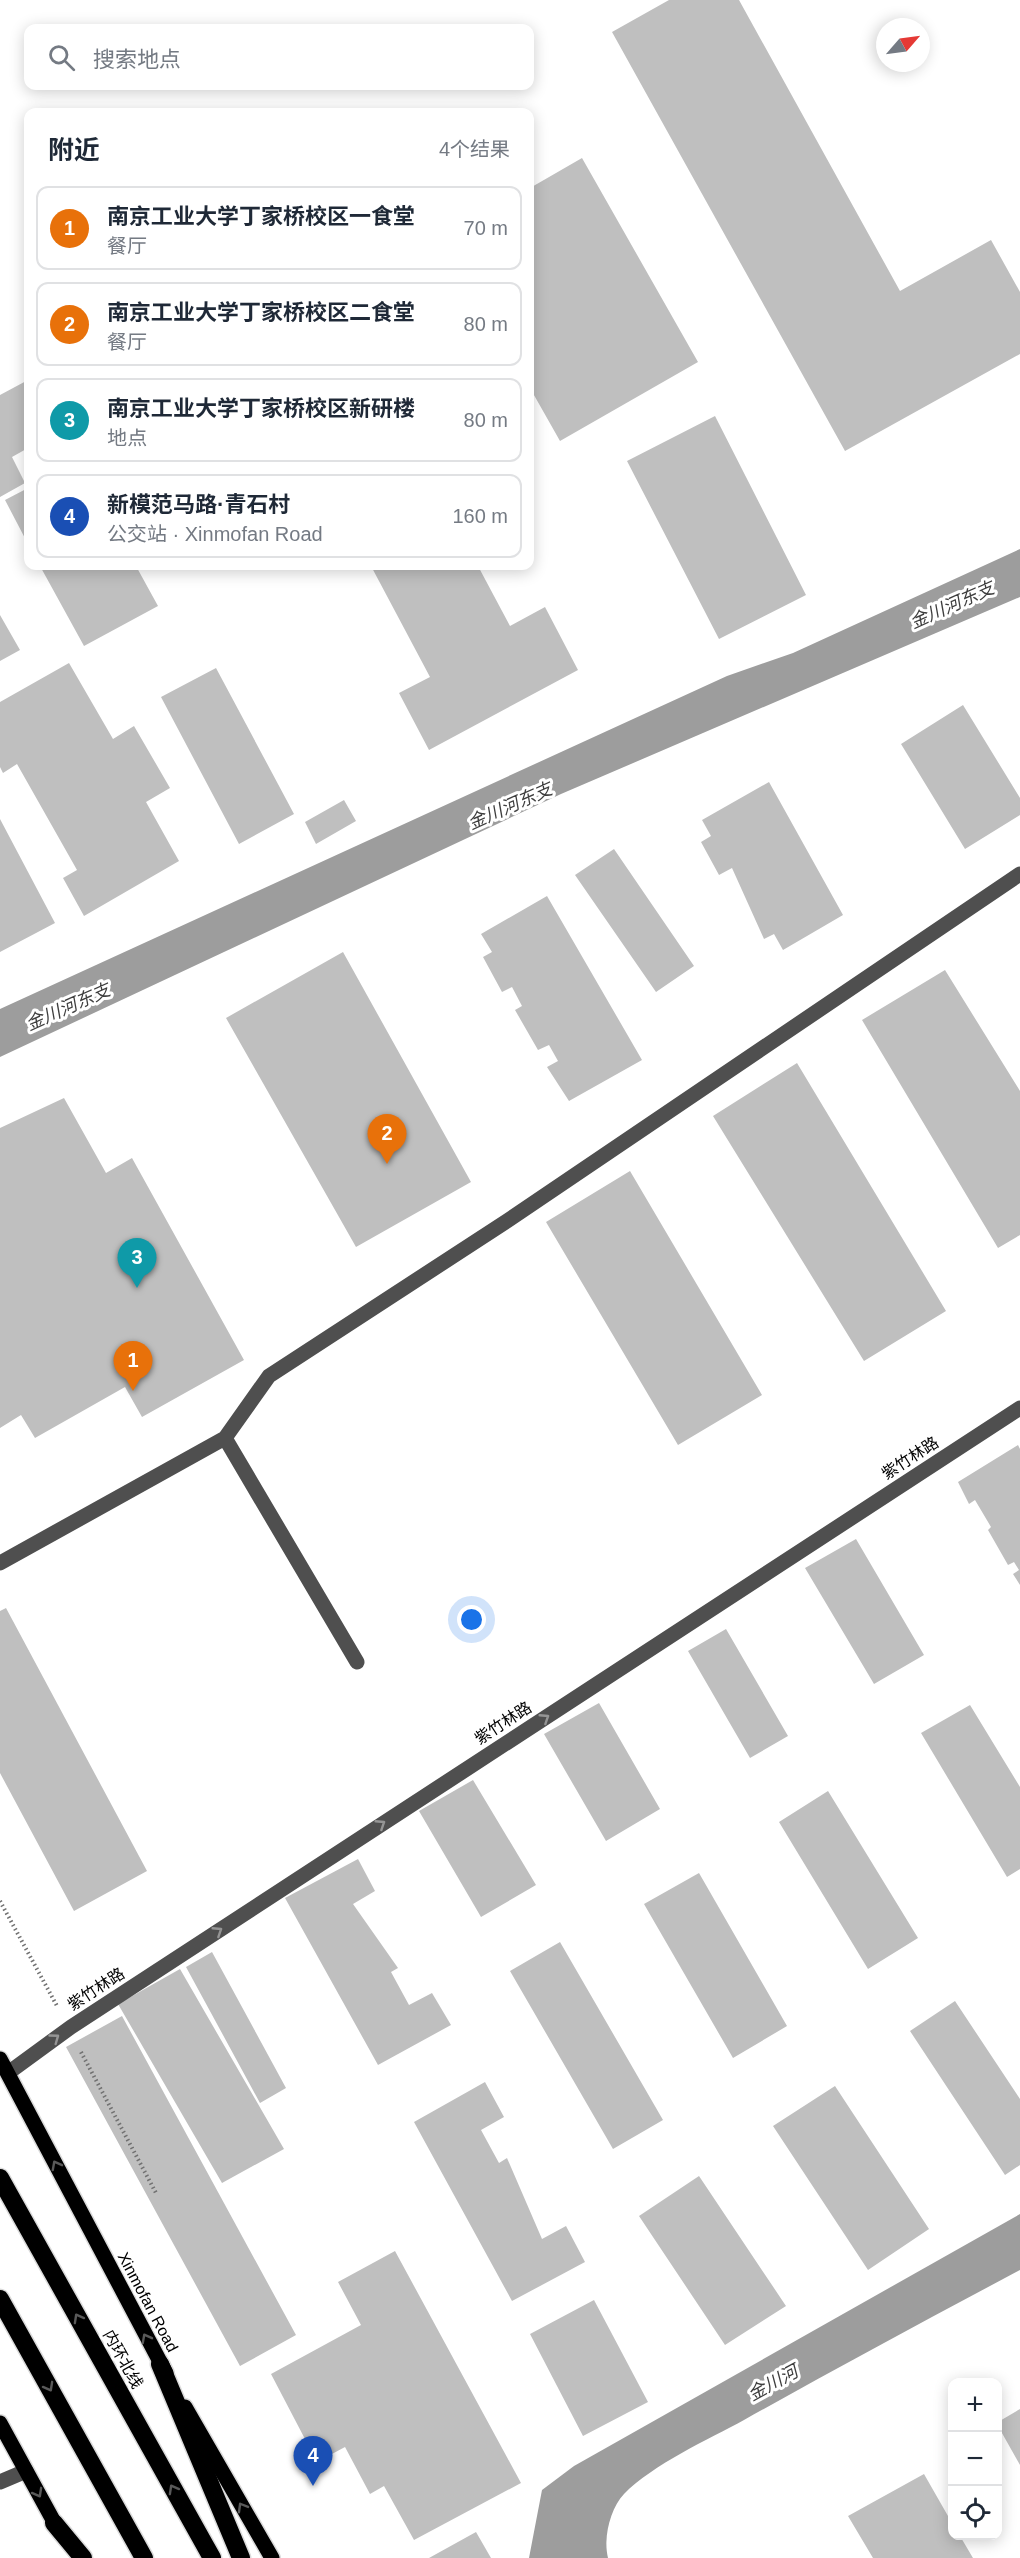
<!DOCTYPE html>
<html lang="zh">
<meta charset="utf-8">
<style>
body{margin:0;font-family:Arial,"Noto Sans SC",sans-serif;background:#f2f2f3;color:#1f2937}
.controls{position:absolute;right:18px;bottom:18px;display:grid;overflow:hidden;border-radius:12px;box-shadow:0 3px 15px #0003}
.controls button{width:54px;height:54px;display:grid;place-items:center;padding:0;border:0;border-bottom:2px solid #e0e1e3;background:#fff;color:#1f2937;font:30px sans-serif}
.compass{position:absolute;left:876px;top:18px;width:54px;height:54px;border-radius:50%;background:#fff;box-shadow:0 3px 15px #0003;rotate:62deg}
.you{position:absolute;left:472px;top:1620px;width:21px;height:21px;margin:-15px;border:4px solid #fff;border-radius:50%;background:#1a73e8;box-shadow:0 0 0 9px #1a73e833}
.badge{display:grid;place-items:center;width:39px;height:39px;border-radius:50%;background:#000;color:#fff;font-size:20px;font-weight:700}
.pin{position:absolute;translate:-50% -50px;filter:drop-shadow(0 2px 3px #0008)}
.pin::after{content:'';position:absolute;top:32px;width:21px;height:18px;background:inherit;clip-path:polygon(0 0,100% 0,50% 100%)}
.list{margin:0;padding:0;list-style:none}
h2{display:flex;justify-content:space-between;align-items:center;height:78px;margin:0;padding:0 24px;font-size:26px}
h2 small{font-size:20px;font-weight:400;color:#747a83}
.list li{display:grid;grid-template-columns:39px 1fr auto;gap:18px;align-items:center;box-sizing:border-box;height:84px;margin:0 12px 12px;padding:0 12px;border:2px solid #e0e1e3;border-radius:12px}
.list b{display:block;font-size:22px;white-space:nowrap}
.list p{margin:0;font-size:20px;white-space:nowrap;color:#747a83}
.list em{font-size:20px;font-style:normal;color:#747a83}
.icon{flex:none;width:33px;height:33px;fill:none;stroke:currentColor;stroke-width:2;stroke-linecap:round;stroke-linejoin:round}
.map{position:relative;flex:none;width:1020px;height:2558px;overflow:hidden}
.search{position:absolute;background:#fff;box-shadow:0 3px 15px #0003;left:24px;top:24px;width:510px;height:66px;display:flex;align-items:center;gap:15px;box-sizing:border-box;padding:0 21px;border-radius:12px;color:#747a83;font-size:22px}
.panel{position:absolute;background:#fff;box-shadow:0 3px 15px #0003;left:24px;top:108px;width:510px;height:462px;border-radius:12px}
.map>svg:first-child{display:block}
</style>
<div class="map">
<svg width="1020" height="2558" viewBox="0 0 1020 2558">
<rect width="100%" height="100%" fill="#fff"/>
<path fill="#9d9d9d" d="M1020,549V597L561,794L0,1057V1009L727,676L793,653Z
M1020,2214V2270C928,2319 835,2369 744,2420C709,2439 652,2465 624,2494C610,2509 603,2538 608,2558H529L542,2490L574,2466Z"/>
<path fill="#bfbfbf" d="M669,0H739L900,291L991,240L1020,292V354L845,451L612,32Z
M582,158L698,362L560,441L530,388V188Z
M28,380V448L12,457L25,483L0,497V395Z
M715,416L806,595L719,639L627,461Z
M28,488V544L5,500Z
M40,566H136L158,606L84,646Z
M371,566H478L510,626L545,607L578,670L429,750L399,693L430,677Z
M0,615L20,650L0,661Z
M69,663L113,739L134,726L170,788L146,802L179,861L84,916L63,878L77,870L17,764L3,773L0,767V702Z
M216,668L294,814L239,844L161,697Z
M963,705L1020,798V815L965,849L901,744Z
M769,782L843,915L783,950L774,934L764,939L732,868L719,875L701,842L711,836L702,820Z
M344,800L356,821L316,844L305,822Z
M0,819L55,923L0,952Z
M614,849L694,966L656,992L575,875Z
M547,896L642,1060L569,1101L547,1067L558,1061L549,1045L538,1050L515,1010L522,1006L512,987L502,992L483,957L492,952L481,934Z
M343,952L471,1182L356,1247L226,1018Z
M945,970L1020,1091V1235L998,1248L862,1020Z
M797,1063L946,1311L864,1361L713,1116Z
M64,1098L106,1173L132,1158L244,1360L142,1417L125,1387L35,1438L21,1415L0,1428V1128Z
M630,1171L762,1395L678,1445L546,1222Z
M1018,1445L1020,1449V1585L1013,1574L1019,1570L1014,1562L1008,1565L988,1530L991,1527L975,1500L969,1504L958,1482Z
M856,1539L924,1655L874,1684L805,1568Z
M6,1608L147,1871L74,1911L0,1773V1611Z
M726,1629L788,1736L750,1758L688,1651Z
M599,1703L660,1809L606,1841L544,1734Z
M970,1705L1020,1787V1869L1007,1877L921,1733Z
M473,1780L536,1885L481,1917L419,1811Z
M828,1791L918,1938L868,1969L779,1822Z
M358,1859L375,1891L353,1904L398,1968L391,1972L409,2005L432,1993L451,2025L378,2065L285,1898Z
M699,1873L787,2026L733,2058L644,1904Z
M560,1942L663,2120L613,2149L510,1971Z
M212,1952L286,2088L260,2103L186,1967Z
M180,1969L284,2149L222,2183L118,2004Z
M955,2001L1020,2099V2165L1005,2175L910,2031Z
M122,2016L296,2335L240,2366L66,2047Z
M485,2082L504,2117L481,2130L499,2163L507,2158L542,2239L566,2226L585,2262L512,2301L414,2122Z
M835,2086L929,2229L868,2270L773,2126Z
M699,2176L786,2306L725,2345L639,2216Z
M395,2251L521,2483L414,2540L384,2486L370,2494L345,2447L317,2462L271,2374L361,2325L338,2282Z
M594,2300L648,2402L583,2436L530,2334Z
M1020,2409V2465L998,2426V2422Z
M924,2474L952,2523V2536H960L973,2558H873L848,2516Z
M476,2532L491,2558H429Z"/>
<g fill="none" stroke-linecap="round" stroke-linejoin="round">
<defs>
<path id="major" d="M0,2059L166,2373
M185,2407L272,2558
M0,2423L59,2531"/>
<path id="highway" d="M0,2178L212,2558
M0,2299L144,2558
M160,2364L241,2558
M54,2523L83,2558"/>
</defs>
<use href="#major" stroke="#dbdbdb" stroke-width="18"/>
<use href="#highway" stroke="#dbdbdb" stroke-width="21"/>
<path stroke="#717171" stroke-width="4" stroke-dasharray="1.5 3" stroke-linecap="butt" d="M0,1901L57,2006
M81,2052L156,2193"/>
<path stroke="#4f4f4f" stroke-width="15" d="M225,1438L357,1662
M0,1563L225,1438L269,1376L507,1221L1020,874
M8,2073L71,2027L1020,1408
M0,2482L26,2471"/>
<use href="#major" stroke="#000" stroke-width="15"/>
<use href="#highway" stroke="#000" stroke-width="18"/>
</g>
<defs><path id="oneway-chevron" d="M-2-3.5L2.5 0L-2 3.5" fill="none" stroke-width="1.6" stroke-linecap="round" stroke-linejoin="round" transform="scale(1.5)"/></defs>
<g stroke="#959595">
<use href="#oneway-chevron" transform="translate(545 1718) rotate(-33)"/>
<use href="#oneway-chevron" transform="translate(381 1824) rotate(-33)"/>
<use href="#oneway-chevron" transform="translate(218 1931) rotate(-33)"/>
<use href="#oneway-chevron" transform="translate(55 2038) rotate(-36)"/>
</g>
<g stroke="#595959">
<use href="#oneway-chevron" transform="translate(56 2165) rotate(-118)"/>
<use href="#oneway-chevron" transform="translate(78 2318) rotate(-119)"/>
<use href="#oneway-chevron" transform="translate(146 2338) rotate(-118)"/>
<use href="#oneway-chevron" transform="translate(49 2387) rotate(61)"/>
<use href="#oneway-chevron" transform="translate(173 2489) rotate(-119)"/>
<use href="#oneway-chevron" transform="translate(38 2493) rotate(61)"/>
<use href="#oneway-chevron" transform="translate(242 2507) rotate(-120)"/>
</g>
<g text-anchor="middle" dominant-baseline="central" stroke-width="6" stroke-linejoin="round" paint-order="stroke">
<g font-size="16" fill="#000" stroke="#fff">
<text transform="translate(910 1458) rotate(-33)">紫竹林路</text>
<text transform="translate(503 1723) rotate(-33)">紫竹林路</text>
<text transform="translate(96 1989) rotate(-33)">紫竹林路</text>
<text transform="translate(148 2302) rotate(62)">Xinmofan Road</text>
<text transform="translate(123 2359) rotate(61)">内环北线</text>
</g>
<g font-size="18" font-style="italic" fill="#3e3e3e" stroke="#fff">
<text transform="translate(952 605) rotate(-24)">金川河东支</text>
<text transform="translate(510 806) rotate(-24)">金川河东支</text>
<text transform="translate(68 1007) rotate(-24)">金川河东支</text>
<text transform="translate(773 2383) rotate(-29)">金川河</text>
</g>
</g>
</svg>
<div class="controls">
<button>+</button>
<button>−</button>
<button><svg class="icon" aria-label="locate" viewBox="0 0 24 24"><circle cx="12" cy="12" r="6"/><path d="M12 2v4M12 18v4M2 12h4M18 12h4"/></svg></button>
</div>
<svg class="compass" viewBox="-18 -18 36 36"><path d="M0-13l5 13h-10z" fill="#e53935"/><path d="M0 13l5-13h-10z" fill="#747a83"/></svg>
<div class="you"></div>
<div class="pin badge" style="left:133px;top:1391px;background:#e8710a">1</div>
<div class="pin badge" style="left:387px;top:1164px;background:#e8710a">2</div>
<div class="pin badge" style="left:137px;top:1288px;background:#0f9aa8">3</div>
<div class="pin badge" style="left:313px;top:2486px;background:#1a4fb4">4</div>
<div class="search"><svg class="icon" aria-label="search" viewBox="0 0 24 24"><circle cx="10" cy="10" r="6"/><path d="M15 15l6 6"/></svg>搜索地点</div>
<section class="panel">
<h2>附近<small>4个结果</small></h2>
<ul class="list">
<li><span class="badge" style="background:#e8710a">1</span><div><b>南京工业大学丁家桥校区一食堂</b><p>餐厅</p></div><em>70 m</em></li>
<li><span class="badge" style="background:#e8710a">2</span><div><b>南京工业大学丁家桥校区二食堂</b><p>餐厅</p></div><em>80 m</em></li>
<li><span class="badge" style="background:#0f9aa8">3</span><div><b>南京工业大学丁家桥校区新研楼</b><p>地点</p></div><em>80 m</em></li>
<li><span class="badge" style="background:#1a4fb4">4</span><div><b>新模范马路·青石村</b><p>公交站 · Xinmofan Road</p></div><em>160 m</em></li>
</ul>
</section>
</div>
